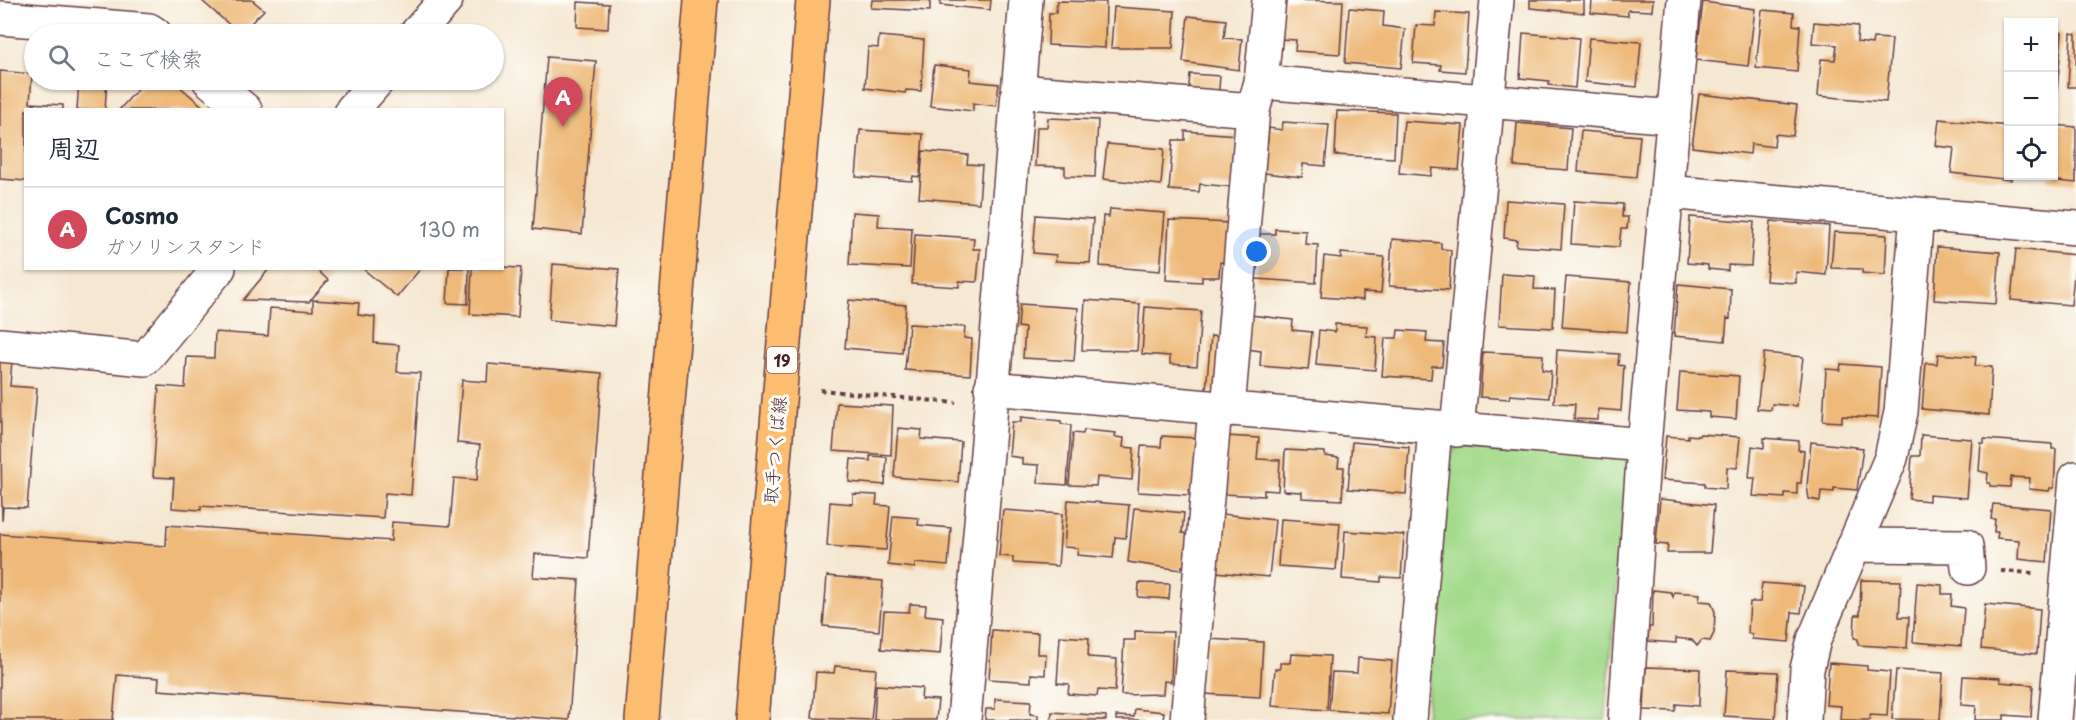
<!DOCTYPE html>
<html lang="ja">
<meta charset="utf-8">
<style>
body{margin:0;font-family:"Playpen Sans","Klee One",sans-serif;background:#f2f2f3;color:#1f2937}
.controls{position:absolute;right:18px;top:18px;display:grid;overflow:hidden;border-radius:0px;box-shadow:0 2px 4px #0004}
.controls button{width:54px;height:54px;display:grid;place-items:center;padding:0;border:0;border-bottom:2px solid #e0e1e3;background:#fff;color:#1f2937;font:30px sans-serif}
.you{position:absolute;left:1257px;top:252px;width:21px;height:21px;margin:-15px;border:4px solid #fff;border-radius:50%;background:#1a73e8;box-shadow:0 0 0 9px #1a73e833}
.badge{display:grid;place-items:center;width:39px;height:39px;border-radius:50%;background:#d1495b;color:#fff;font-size:20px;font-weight:700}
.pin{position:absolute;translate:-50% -50px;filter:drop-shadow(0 2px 3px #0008)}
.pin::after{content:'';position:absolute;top:32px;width:21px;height:18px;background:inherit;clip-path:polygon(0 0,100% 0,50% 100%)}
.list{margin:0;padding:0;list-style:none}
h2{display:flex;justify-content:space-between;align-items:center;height:78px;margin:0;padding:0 24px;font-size:26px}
h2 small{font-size:20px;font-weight:400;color:#747a83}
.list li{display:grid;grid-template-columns:39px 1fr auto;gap:18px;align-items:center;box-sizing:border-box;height:84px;padding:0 24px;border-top:2px solid #e0e1e3}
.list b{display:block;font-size:22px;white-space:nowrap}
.list p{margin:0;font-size:20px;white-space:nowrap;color:#747a83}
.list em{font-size:20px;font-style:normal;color:#747a83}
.icon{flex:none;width:33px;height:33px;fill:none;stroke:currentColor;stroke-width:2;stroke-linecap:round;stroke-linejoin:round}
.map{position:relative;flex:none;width:2076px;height:720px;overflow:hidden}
.search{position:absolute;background:#fff;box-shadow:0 2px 4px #0004;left:24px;top:24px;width:480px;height:66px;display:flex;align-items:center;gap:15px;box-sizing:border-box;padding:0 21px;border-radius:33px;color:#747a83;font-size:22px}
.panel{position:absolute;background:#fff;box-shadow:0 2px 4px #0004;left:24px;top:108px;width:480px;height:162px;border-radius:0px}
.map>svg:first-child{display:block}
</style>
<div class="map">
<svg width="2076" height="720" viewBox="0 0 2076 720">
<rect width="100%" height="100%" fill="#fdfcf7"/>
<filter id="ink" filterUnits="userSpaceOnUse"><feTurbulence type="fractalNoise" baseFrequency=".0167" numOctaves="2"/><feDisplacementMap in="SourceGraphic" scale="12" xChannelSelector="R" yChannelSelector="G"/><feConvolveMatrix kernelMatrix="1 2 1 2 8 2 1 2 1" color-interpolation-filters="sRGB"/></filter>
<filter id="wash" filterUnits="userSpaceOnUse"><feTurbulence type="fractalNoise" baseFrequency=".008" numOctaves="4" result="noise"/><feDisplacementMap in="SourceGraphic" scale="24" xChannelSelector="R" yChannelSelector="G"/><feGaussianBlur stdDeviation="1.35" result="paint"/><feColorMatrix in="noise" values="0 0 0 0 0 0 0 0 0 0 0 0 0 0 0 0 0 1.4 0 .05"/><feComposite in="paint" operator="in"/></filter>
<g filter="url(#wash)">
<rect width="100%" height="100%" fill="#f5e7d1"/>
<path fill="#a3da8b" stroke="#767c5b" stroke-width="1.5" d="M1460,444L1628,458L1605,720H1426L1449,455Z"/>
<g id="blocks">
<path fill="#eeb979" d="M201,0H252L264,10L240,34Z
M872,0H930V11L871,8Z
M941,0H991L990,10L940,5Z
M1284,0L1343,1L1340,54L1295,51L1296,40L1281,39Z
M1530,0H1584V13L1530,8Z
M1592,0H1653L1652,11L1628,10V16L1591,13Z
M1057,1L1106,2L1105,48L1048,45L1049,13H1056Z
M578,2L609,4L608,29L577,27Z
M1703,2L1755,9L1748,66L1696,60Z
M1114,7L1175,11L1173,48H1111Z
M1349,8L1384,11L1383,26L1405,29L1401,68L1345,63Z
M1762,10L1794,13L1793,25L1800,26L1797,72L1756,68Z
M1436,12L1469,14L1465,72L1440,70L1441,65L1413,63L1416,25L1435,26Z
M1188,16L1226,20L1224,38L1242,39L1239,70L1183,62Z
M1814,22L1858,26L1857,42L1872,44L1873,38L1892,39L1886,102L1818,96L1821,59L1835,60L1837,45L1812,43Z
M2054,32L2062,33L2057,90H2054Z
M1523,33L1579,38L1575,88L1549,85V81L1520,78Z
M2071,33L2076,34V87H2068Z
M879,36L924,40L921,91L906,90L905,93L865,88L868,47L878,48Z
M1589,38L1641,42L1637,87L1585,82Z
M547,57L596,61L582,234L533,229Z
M934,65L971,69L970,81L999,84L996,106L973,103V111L930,106Z
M0,71L32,74L30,103L63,105V110H26V181L0,179Z
M1190,74L1220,76L1218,100L1188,97Z
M79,80H107L105,110H77Z
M146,80H172L207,110H119Z
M1699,94L1797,105L1793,136L1775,134L1774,147L1751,144L1750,154L1692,147Z
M1337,111L1396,113L1394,158L1335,155Z
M1048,118L1098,120L1095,177L1065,176V167L1035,166L1037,127H1047Z
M1939,119L2008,126V176H2012L2011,180L1951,173L1954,148L1936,146Z
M1404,121L1463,125L1459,170L1432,168L1431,176L1399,173Z
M1283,122L1329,125L1325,166L1303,164L1302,177L1264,173L1269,128L1282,130Z
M1517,123L1571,128L1568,170L1514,166Z
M2054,125L2076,127V183L2048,180V176H2054Z
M860,130L923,134L920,177L913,176L912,181L856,177Z
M1185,131L1237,135L1233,187L1200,184L1199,192L1169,190L1173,140H1185Z
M1581,131L1640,136L1636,177L1578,172Z
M1107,144L1164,149L1161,185L1103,179Z
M923,151L968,155L967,164L982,165L979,203L919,198Z
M1506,200L1564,204L1561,249L1516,246L1517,240L1504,238Z
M1574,201L1623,204L1622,217H1628L1627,229H1621L1619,247L1571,244Z
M1110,209L1165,213L1160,271L1100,266L1103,216L1109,217Z
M852,212L879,214L878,226L912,228L910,268L849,265Z
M1036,215L1093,219L1090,263L1055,261L1056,255L1033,253Z
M1690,217L1754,222L1751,266L1728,265V271L1708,269V265L1687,263Z
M1169,220L1230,223L1228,263L1220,262L1219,277H1202V282L1166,280Z
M1771,221L1829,226L1826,275L1796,272V283L1766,281Z
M1275,229L1306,231L1305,244L1318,245L1316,283L1256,279L1259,234H1275Z
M1834,232L1887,235L1885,275L1862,273V269L1831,268Z
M915,234L974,238L973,249H980L977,282L959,281V287L912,284Z
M1392,239L1441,243V249L1451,250L1449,290L1389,286Z
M1937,247L2000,252L1996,304L1934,300Z
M2016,249L2076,255L2071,305L2011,300Z
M1341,253L1384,257L1381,293L1363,292V300L1321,297L1324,256L1341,258Z
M553,264L619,269L614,326L549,320Z
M502,267L521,268L518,317L470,314L472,268Z
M270,268H315L328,280L309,302L243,300Z
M362,268H421L397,297Z
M449,268H469L468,304L447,303Z
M1502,274L1535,276L1534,289L1555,290L1553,328L1499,325Z
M1566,277L1631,282L1627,332L1562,327Z
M1678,284L1731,289L1730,319L1727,318L1725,341L1674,336Z
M313,300L359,303L358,315L375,317L374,343L399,345L397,372L420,373L411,495L385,493L383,518L201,506V510L172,508L174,478L153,477L159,386L185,388L187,357L214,358L215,332L268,336L270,308L313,311Z
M849,300L906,305L902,353L845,348Z
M1085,300L1140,304L1137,351L1082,350Z
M1020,304L1078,308L1074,361L1023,358L1025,328L1018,327Z
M1145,307L1201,311L1197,366L1170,364V356L1142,354Z
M1250,315L1293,320L1292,330L1312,332L1308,370L1260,366L1261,351L1247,349Z
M909,324L965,327L964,338L972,339L970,375L905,370Z
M1335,324L1367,326L1366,336L1377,337L1375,370L1316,365L1319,330L1335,332Z
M1398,330L1427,332L1426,342L1444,343L1442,366H1432L1431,379L1382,376L1385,338H1397Z
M1211,336L1222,337L1217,391L1206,390Z
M1557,350L1619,354L1618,365L1624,366L1621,411L1598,409V420L1574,419L1575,404L1554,403Z
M1483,352L1543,355L1542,370L1551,371L1549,398L1510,395L1509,399L1480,397Z
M1764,353L1803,357L1797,406L1772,404L1771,410L1757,409Z
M1938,354L1976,357L1975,366L1992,367L1989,415L1922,409L1926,363L1937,364Z
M0,359L12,360L10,386L37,388L27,508L3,507L2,521Z
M488,364L602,373L588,558L535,554L533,577L579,580L569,720L158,690L159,678L117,675L113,720H0V534L166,546L167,525L391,541L392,522L450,526L454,478L477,480L480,445L457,443L462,380L487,382Z
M1841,364L1881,367L1878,418L1842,416V422L1823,421L1826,369L1840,370Z
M1680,372L1739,376L1736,419L1709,417V412L1677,410Z
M837,403L893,406L891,455L833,451Z
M1021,417L1061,421V424L1071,425L1067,485L1038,483L1039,465L1022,464V458L1009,456L1012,422H1021Z
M898,428L922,430L921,439L961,442L958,482L894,477Z
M1084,430L1116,433L1115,437L1124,438L1123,447L1134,448L1132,480L1097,477L1096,486L1069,485L1073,433L1083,434Z
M1700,434L1740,437L1737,468L1727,467L1726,489L1705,487V483L1662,480L1666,436L1688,438V435L1699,436Z
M1921,435L1972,439L1967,498L1929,495V501L1909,499L1912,456H1920Z
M1162,436L1195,438V447L1198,448L1196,490H1189L1188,495L1138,492L1141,446L1161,447Z
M1226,436L1259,438L1257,459L1280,460L1278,491L1264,490V496L1222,494Z
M1764,438L1799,441L1798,450L1804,451L1801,483H1797V494L1785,493V498L1753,496L1755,478H1749L1752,446L1764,448Z
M1984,439L2052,444V449H2056L2054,488H2050L2049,491L2029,489L2030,478L2011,477L2010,487L1990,486V483H1987L1988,473L1979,471L1981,443L1984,444Z
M1352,442L1409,447L1406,494L1348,489Z
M1811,442L1863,448L1857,490L1834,488V492L1821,491L1820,501L1809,499L1807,486Z
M1285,450L1325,452V456L1339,458L1338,467H1344L1342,500L1302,498V492L1283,491Z
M870,456L887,457L885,485L849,482L851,459L870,461Z
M853,494L877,495L876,505L890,506L886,550L827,546L830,502L853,504Z
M1660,499L1714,505L1710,553H1667L1668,545L1656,544Z
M1068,500L1129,505L1126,538L1115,537L1113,558L1077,555L1078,548L1064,547Z
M1993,504L2051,509L2047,562L2018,559L2019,540L1997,538L1998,532H1994L1995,519H1991Z
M1134,508L1184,513L1182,533L1188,534L1185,567L1182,566L1181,570L1128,562Z
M1003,510L1062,514L1058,566L1013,563V557L999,556Z
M1222,514L1275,520L1269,577L1216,572Z
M893,516L919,518L918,525L951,528L948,566L915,563V568L888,565Z
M1281,519L1340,523L1336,570L1278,566Z
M1345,531L1404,535L1401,578L1381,577V582L1342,579Z
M827,576L883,581L879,631L823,626Z
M1861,580L1901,581L1899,617H1909L1907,648L1858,645V639L1854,638L1855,615H1860Z
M1139,583L1170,584L1169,599L1138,597Z
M1762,583L1804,586L1801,613L1792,612L1789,642L1752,639V634L1748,633L1750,602H1760Z
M1917,583L1942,585V594H1952L1951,606L1964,608L1961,646L1913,642Z
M1653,590L1671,592L1673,597L1674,592L1700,594L1699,601L1711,602L1715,612L1714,633L1710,641L1702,640L1697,646L1692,640L1676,638V643L1648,641L1649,627H1652Z
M910,604L926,605L925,615L943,617L940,654L881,649L884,611L909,612Z
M1985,604L2040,609L2037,654L1981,649Z
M992,630L1038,633L1037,654H1046L1045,675L1031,674V682L989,679Z
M1135,631L1173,632L1171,682L1164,681L1163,694L1121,695L1124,640H1135Z
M1060,636L1089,638L1088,657L1117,659L1115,691L1098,690L1097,696L1068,694L1069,684L1057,683Z
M1207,639L1263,642L1260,697L1203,694Z
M1291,654L1330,656L1327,710L1272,706L1275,669H1280V663H1290Z
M1358,658L1392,661L1388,714L1329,710L1332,672L1357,673Z
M1829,663L1867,666V670L1890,672L1887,716L1870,715V720H1840L1841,706L1826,705Z
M835,666L876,669L871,720L812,718L816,672L834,673Z
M1646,667L1700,669L1699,706L1676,704L1675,711L1644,710Z
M1727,670L1778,672L1775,719L1724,716Z
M1896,670L1943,673L1940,720L1892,719Z
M1963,676L2000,678V682L2033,685L2031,717L2004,715V720H1975L1976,706L1961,705Z
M876,685L922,688L921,699L938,700L936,720H874Z
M995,699L1031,701L1030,714L1038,715V720H985L986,709H995Z
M1135,709L1164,712L1163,720H1116V716L1134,717Z
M1052,712L1106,716V720H1051Z"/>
</g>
</g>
<g filter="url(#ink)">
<use href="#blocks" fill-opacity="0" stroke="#643d44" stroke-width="1.5"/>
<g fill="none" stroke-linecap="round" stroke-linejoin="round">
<defs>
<path id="minor" d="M0,18L149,30L155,34
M416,34L446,0
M209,80L245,110
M1261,82L1674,117
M1018,91L1253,110
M352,110L378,80
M1667,192L2076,228
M0,345L145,359L219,268
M991,388L1644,445
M1228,410L1253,110L1261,82L1269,0
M1457,430L1497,0
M1855,545L1966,546L1968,568
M964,720L1026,0
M1187,720L1215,409
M1410,720L1435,428
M1625,720L1644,445L1684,0
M1804,720L1807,669L1814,640L1891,458L1901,412L1917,214
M2055,720L2076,478"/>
<path id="major" d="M642,720L701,0
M752,720L813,0"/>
</defs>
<use href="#minor" stroke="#643d44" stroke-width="36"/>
<use href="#major" stroke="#643d44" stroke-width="36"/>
<path stroke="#643d44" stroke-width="4" stroke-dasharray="4.5 4.5" stroke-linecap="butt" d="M820,390L956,403
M2001,571L2033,573"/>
<use href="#minor" stroke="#fff" stroke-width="33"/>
<use href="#major" stroke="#fcbd6f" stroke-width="33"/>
</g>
</g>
<g text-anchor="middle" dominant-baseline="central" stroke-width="6" stroke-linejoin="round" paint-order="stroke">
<rect fill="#fdfcf7" stroke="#806168" stroke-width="1.5" x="767" y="347" width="30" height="26" rx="4.5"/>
<g font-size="16" font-weight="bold" fill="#4a1f2b">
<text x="782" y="360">19</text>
</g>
<g font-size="18" fill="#4a1f2b" stroke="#fdfcf7">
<text transform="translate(774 450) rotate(-85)">取手つくば線</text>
</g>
</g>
</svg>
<div class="controls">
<button>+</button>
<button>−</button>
<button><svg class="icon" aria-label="locate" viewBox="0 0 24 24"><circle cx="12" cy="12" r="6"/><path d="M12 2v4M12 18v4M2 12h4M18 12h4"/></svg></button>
</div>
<div class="you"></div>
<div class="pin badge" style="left:563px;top:127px">A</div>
<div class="search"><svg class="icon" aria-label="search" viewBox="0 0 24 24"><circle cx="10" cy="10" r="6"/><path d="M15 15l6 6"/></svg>ここで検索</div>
<section class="panel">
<h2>周辺<small></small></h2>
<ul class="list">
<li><span class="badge">A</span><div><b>Cosmo</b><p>ガソリンスタンド</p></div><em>130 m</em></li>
</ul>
</section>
</div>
